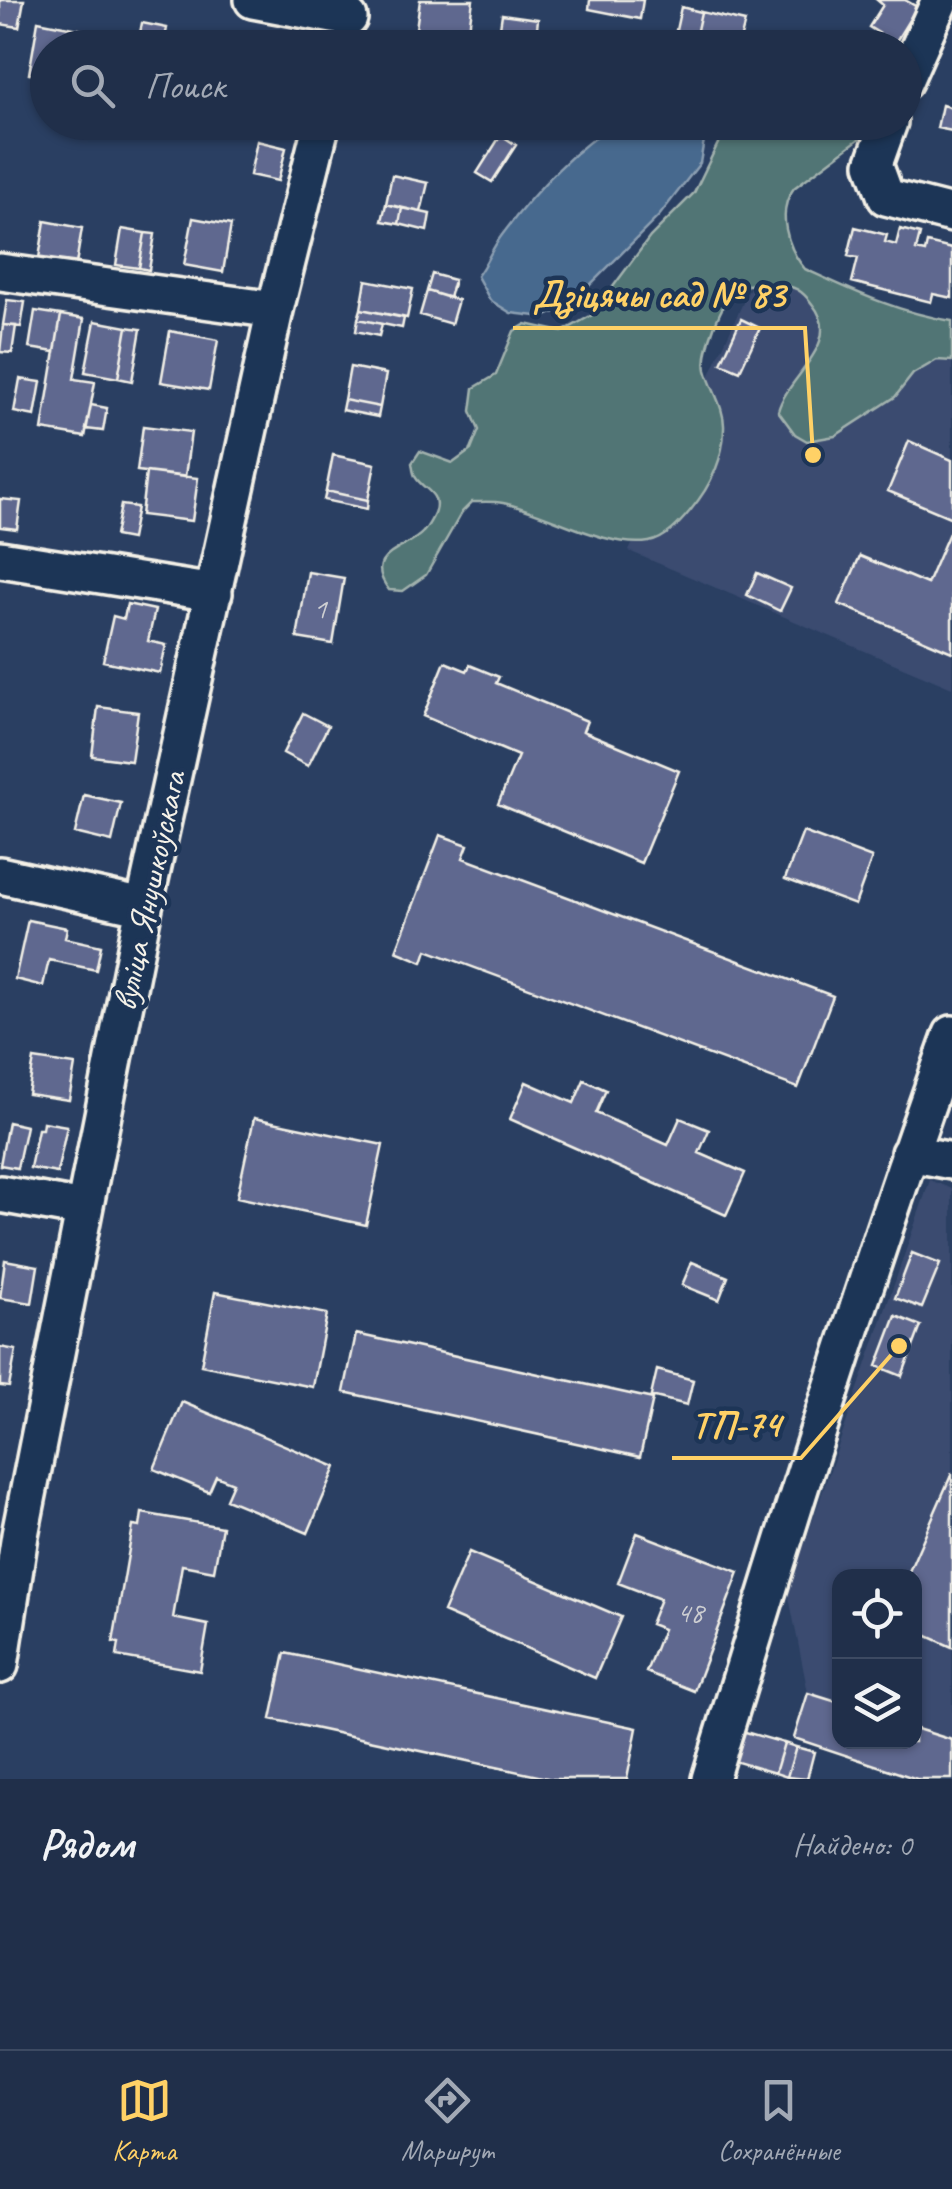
<!DOCTYPE html>
<html lang="ru">
<meta charset="utf-8">
<style>
body{margin:0;font-family:Caveat,sans-serif;background:#2d3b54;color:#f1f3f6}
.controls{position:absolute;right:30px;bottom:30px;display:grid;overflow:hidden;border-radius:20px;box-shadow:0 2px 8px #0004}
.controls button{width:90px;height:90px;display:grid;place-items:center;padding:0;border:0;border-bottom:2px solid #3d4a62;background:#202f4a;color:#f1f3f6;font:50px sans-serif}
.list{margin:0;padding:0;list-style:none}
h2{display:flex;justify-content:space-between;align-items:center;height:130px;margin:0;padding:0 40px;font-size:42px}
h2 small{font-size:32px;font-weight:400;color:#a2a9b5}
.icon{flex:none;width:55px;height:55px;fill:none;stroke:currentColor;stroke-width:2;stroke-linecap:round;stroke-linejoin:round}
.map{position:relative;flex:none;width:952px;height:1779px;overflow:hidden}
.search{position:absolute;background:#202f4a;box-shadow:0 2px 8px #0004;left:30px;right:30px;top:30px;height:110px;display:flex;align-items:center;gap:25px;box-sizing:border-box;padding:0 35px;border-radius:55px;color:#a2a9b5;font-size:38px}
.sheet{height:270px;background:#202f4a}
nav{display:flex;justify-content:space-around;align-items:center;box-sizing:border-box;height:140px;border-top:2px solid #3d4a62;background:#202f4a;font-size:28px;color:#a2a9b5}
nav a{display:grid;justify-items:center;gap:5px}
nav .on{color:#ffd166}
.map>svg:first-child{display:block}
</style>
<div class="map">
<svg width="952" height="1779" viewBox="0 0 952 1779">
<rect width="100%" height="100%" fill="#2a3f62"/>
<filter id="ink" filterUnits="userSpaceOnUse"><feTurbulence type="fractalNoise" baseFrequency=".01" numOctaves="2"/><feDisplacementMap in="SourceGraphic" scale="20" xChannelSelector="R" yChannelSelector="G"/><feConvolveMatrix kernelMatrix="1 2 1 2 8 2 1 2 1" color-interpolation-filters="sRGB"/></filter>
<g filter="url(#ink)">
<path fill="#3a4b70" fill-rule="evenodd" d="M758,270L952,358V688L629,551Z
M930,1180L952,1189V1779H917L794,1738L808,1693L788,1592ZM840,1576H914V1742H840Z"/>
<path fill="#517474" stroke="#a2b2ae" stroke-width="2.5" d="M733,123H870L863,136L794,188C776,211 787,248 805,269C853,291 899,313 952,321V361L937,360L913,374L895,397L835,436L807,441L795,434L778,411C787,376 844,344 813,305C802,290 794,285 775,285C763,285 749,282 738,288C722,298 702,352 706,370C711,389 725,408 724,428C724,459 710,487 690,511C680,523 666,539 649,542C605,549 547,512 503,503C493,501 482,502 472,502L462,512L426,575L403,591L389,590C361,554 406,551 423,532C427,528 434,516 435,511C440,493 424,490 416,478C413,474 413,468 412,463L420,451L453,463L471,450L479,430L471,411L474,388L496,375L514,331L526,324L562,332L592,315L650,237L694,193L724,131Z"/>
<path fill="#47698e" stroke="#8c9fb2" stroke-width="2.5" d="M616,123H707L700,163L659,216L569,306L544,317L511,313L490,300L477,276C487,263 492,248 502,235C534,192 571,151 616,123Z"/>
<path fill="#5e688f" stroke="#f4f1e8" stroke-width="2.5" d="M0,0H24L19,27L0,24Z
M420,0H473L468,36L416,29Z
M590,0H643L640,19L589,9Z
M877,0H905L917,7L895,43L869,27L883,5Z
M681,7L701,12L695,39L675,35Z
M701,12L745,22L738,48H693Z
M502,14L538,19L535,48H497Z
M38,21L84,30L81,48H48V77L29,74Z
M142,23L167,28L163,48H137Z
M200,35L234,41L233,48H198Z
M942,105L952,108V131L937,128Z
M395,122H448L447,132L395,125Z
M501,135L516,145L492,182L477,173Z
M257,141L286,148L278,181L250,175Z
M392,175L428,183L421,212L386,204Z
M386,204L402,208L399,224L382,221Z
M402,208L430,214L427,231L399,224Z
M193,218L231,225L223,272L184,265Z
M45,221L82,228L76,264L39,258Z
M855,227L887,235L885,242L896,245L900,229L920,234L916,250L925,252L927,243L952,249V298L933,294L931,302L852,282L858,258L848,256Z
M122,229L145,233L139,268L116,265Z
M145,233L155,234L149,270L139,268Z
M432,274L454,280L449,298L427,291Z
M366,280L413,289L407,318L361,309Z
M427,291L458,300L451,324L420,315Z
M7,300L25,302L21,327L3,325Z
M361,309L404,318L402,328L358,319Z
M35,311L61,315L55,352L29,348Z
M61,315L84,319L74,379L95,382L85,437L42,430Z
M358,319L382,324L379,336L356,331Z
M741,319L760,328L740,371L721,363Z
M95,321L127,327L118,378L85,372Z
M3,325L16,326L12,353L0,352Z
M127,327L141,329L132,381L118,378Z
M170,331L218,340L209,390L161,382Z
M350,367L386,374L380,407L344,400Z
M20,379L41,382L35,416L14,412Z
M344,400L380,407L378,417L342,410Z
M91,405L107,408L103,431L86,429Z
M143,426L191,432L185,477L137,471Z
M909,441L952,460V518L888,491Z
M333,455L375,464L368,500L326,491Z
M146,472L198,478L192,521L141,515Z
M326,491L368,500L367,509L324,500Z
M0,499L21,501L17,529L0,527Z
M121,505L137,507L131,539L115,536Z
M952,526V652L839,604L860,556L927,584Z
M308,572L344,578L333,644L297,638Z
M757,573L791,588L780,611L747,595Z
M127,604L155,610L148,641L166,645L160,673L103,661L113,616L124,619Z
M445,662L467,671L470,665L499,677L496,683L587,721L583,731L679,771L641,863L498,804L518,756L423,716Z
M98,707L138,712L131,761L92,756Z
M303,713L328,726L308,766L283,753Z
M84,795L121,803L112,842L75,833Z
M803,832L872,858L855,905L785,879Z
M440,835L468,845L463,858L833,996L798,1088L427,950L423,962L396,951Z
M28,920L67,928L65,938L101,946L96,970L49,960L43,986L15,979Z
M34,1059L75,1065L69,1100L28,1094Z
M584,1080L606,1090L596,1113L668,1145L680,1118L709,1130L699,1153L745,1173L726,1215L510,1119L526,1082L574,1103Z
M254,1118L383,1145L366,1225L237,1197Z
M8,1122L26,1126L17,1168L0,1165Z
M43,1122L67,1126L57,1173L30,1168L38,1129H42Z
M912,1253L940,1264L922,1308L895,1298Z
M5,1260L38,1266L32,1303L0,1298Z
M692,1262L728,1277L719,1300L682,1285Z
M215,1292L327,1314L313,1387L201,1365Z
M896,1316L921,1326L902,1376L877,1366Z
M356,1334L653,1399L640,1457L344,1392Z
M0,1347L16,1350L9,1387L0,1386Z
M657,1370L693,1380L687,1405L651,1396Z
M182,1402L336,1467L308,1533L226,1499L233,1483L216,1476L209,1492L154,1469Z
M952,1473V1647L914,1630V1576H907Z
M142,1513L222,1527L214,1571L182,1565L173,1618L208,1625L200,1671L117,1656L119,1643L113,1642L133,1526L140,1527Z
M637,1533L739,1572L694,1691L646,1672L663,1629L650,1624L660,1599L618,1583Z
M469,1552L621,1617L595,1678L443,1612Z
M285,1653L637,1728L627,1779H552L271,1719Z
M808,1693L840,1703V1742H914V1728L952,1740V1779H917L794,1738Z
M735,1729L784,1743L775,1773L727,1759Z
M784,1743L796,1747L787,1777L775,1773Z
M796,1747L814,1752L807,1779L787,1777Z"/>
<g fill="none" stroke-linecap="round" stroke-linejoin="round">
<defs>
<path id="minor" d="M253,0L349,18
M904,81L940,0
M889,122L874,164L886,197L952,214
M0,272L275,310
M0,559L214,593
M0,875L144,907
M909,1153L952,1161
M0,1194L83,1209
M0,1665L20,1535L144,907L275,310L322,122
M710,1779C786,1529 864,1280 952,1034"/>
</defs>
<use href="#minor" stroke="#f4f1e8" stroke-width="42"/>
<use href="#minor" stroke="#1d3557" stroke-width="35"/>
</g>
</g>
<g text-anchor="middle" dominant-baseline="central" stroke-width="9" stroke-linejoin="round" paint-order="stroke">
<g font-size="30" fill="#cecfd2">
<text x="320" y="608">1</text>
<text x="690" y="1612">48</text>
</g>
<g font-size="35" fill="#f4f1e8" stroke="#1d3557">
<text transform="translate(149 891) rotate(-78)">вуліца Янушкоўскага</text>
</g>
</g>
<path fill="none" stroke="#ffd166" stroke-width="4" d="M813 455L805 328H513M899 1346L801 1458H672"/>
<g fill="#ffd166" stroke="#1d3557" stroke-width="4">
<circle cx="813" cy="455" r="10"/>
<circle cx="899" cy="1346" r="10"/>
</g>
<g font-size="38" text-anchor="middle" font-weight="bold" fill="#ffd166" stroke="#1d3557" stroke-width="9" stroke-linejoin="round" paint-order="stroke">
<text x="659" y="307">Дзіцячы сад № 83</text>
<text x="736" y="1437">ТП-74</text>
</g>
</svg>
<div class="controls">
<button><svg class="icon" aria-label="locate" viewBox="0 0 24 24"><circle cx="12" cy="12" r="6"/><path d="M12 2v4M12 18v4M2 12h4M18 12h4"/></svg></button>
<button><svg class="icon" aria-label="layers" viewBox="0 0 24 24"><path d="M12 4l9 5-9 5-9-5zM3 14l9 5 9-5"/></svg></button>
</div>
<div class="search"><svg class="icon" aria-label="search" viewBox="0 0 24 24"><circle cx="10" cy="10" r="6"/><path d="M15 15l6 6"/></svg>Поиск</div>
</div>
<section class="sheet">
<h2>Рядом<small>Найдено: 0</small></h2>
<ul class="list">
</ul>
</section>
<nav>
<a class="on"><svg class="icon" aria-label="map" viewBox="0 0 24 24"><path d="M3 6l6-2 6 2 6-2v14l-6 2-6-2-6 2zM9 4v14M15 6v14"/></svg>Карта</a>
<a><svg class="icon" aria-label="directions" viewBox="0 0 24 24"><path d="M12 3l9 9-9 9-9-9zM9 14v-3h6M13 9l2 2-2 2"/></svg>Маршрут</a>
<a><svg class="icon" aria-label="saved" viewBox="0 0 24 24"><path d="M7 4h10v16l-5-4-5 4z"/></svg>Сохранённые</a>
</nav>
